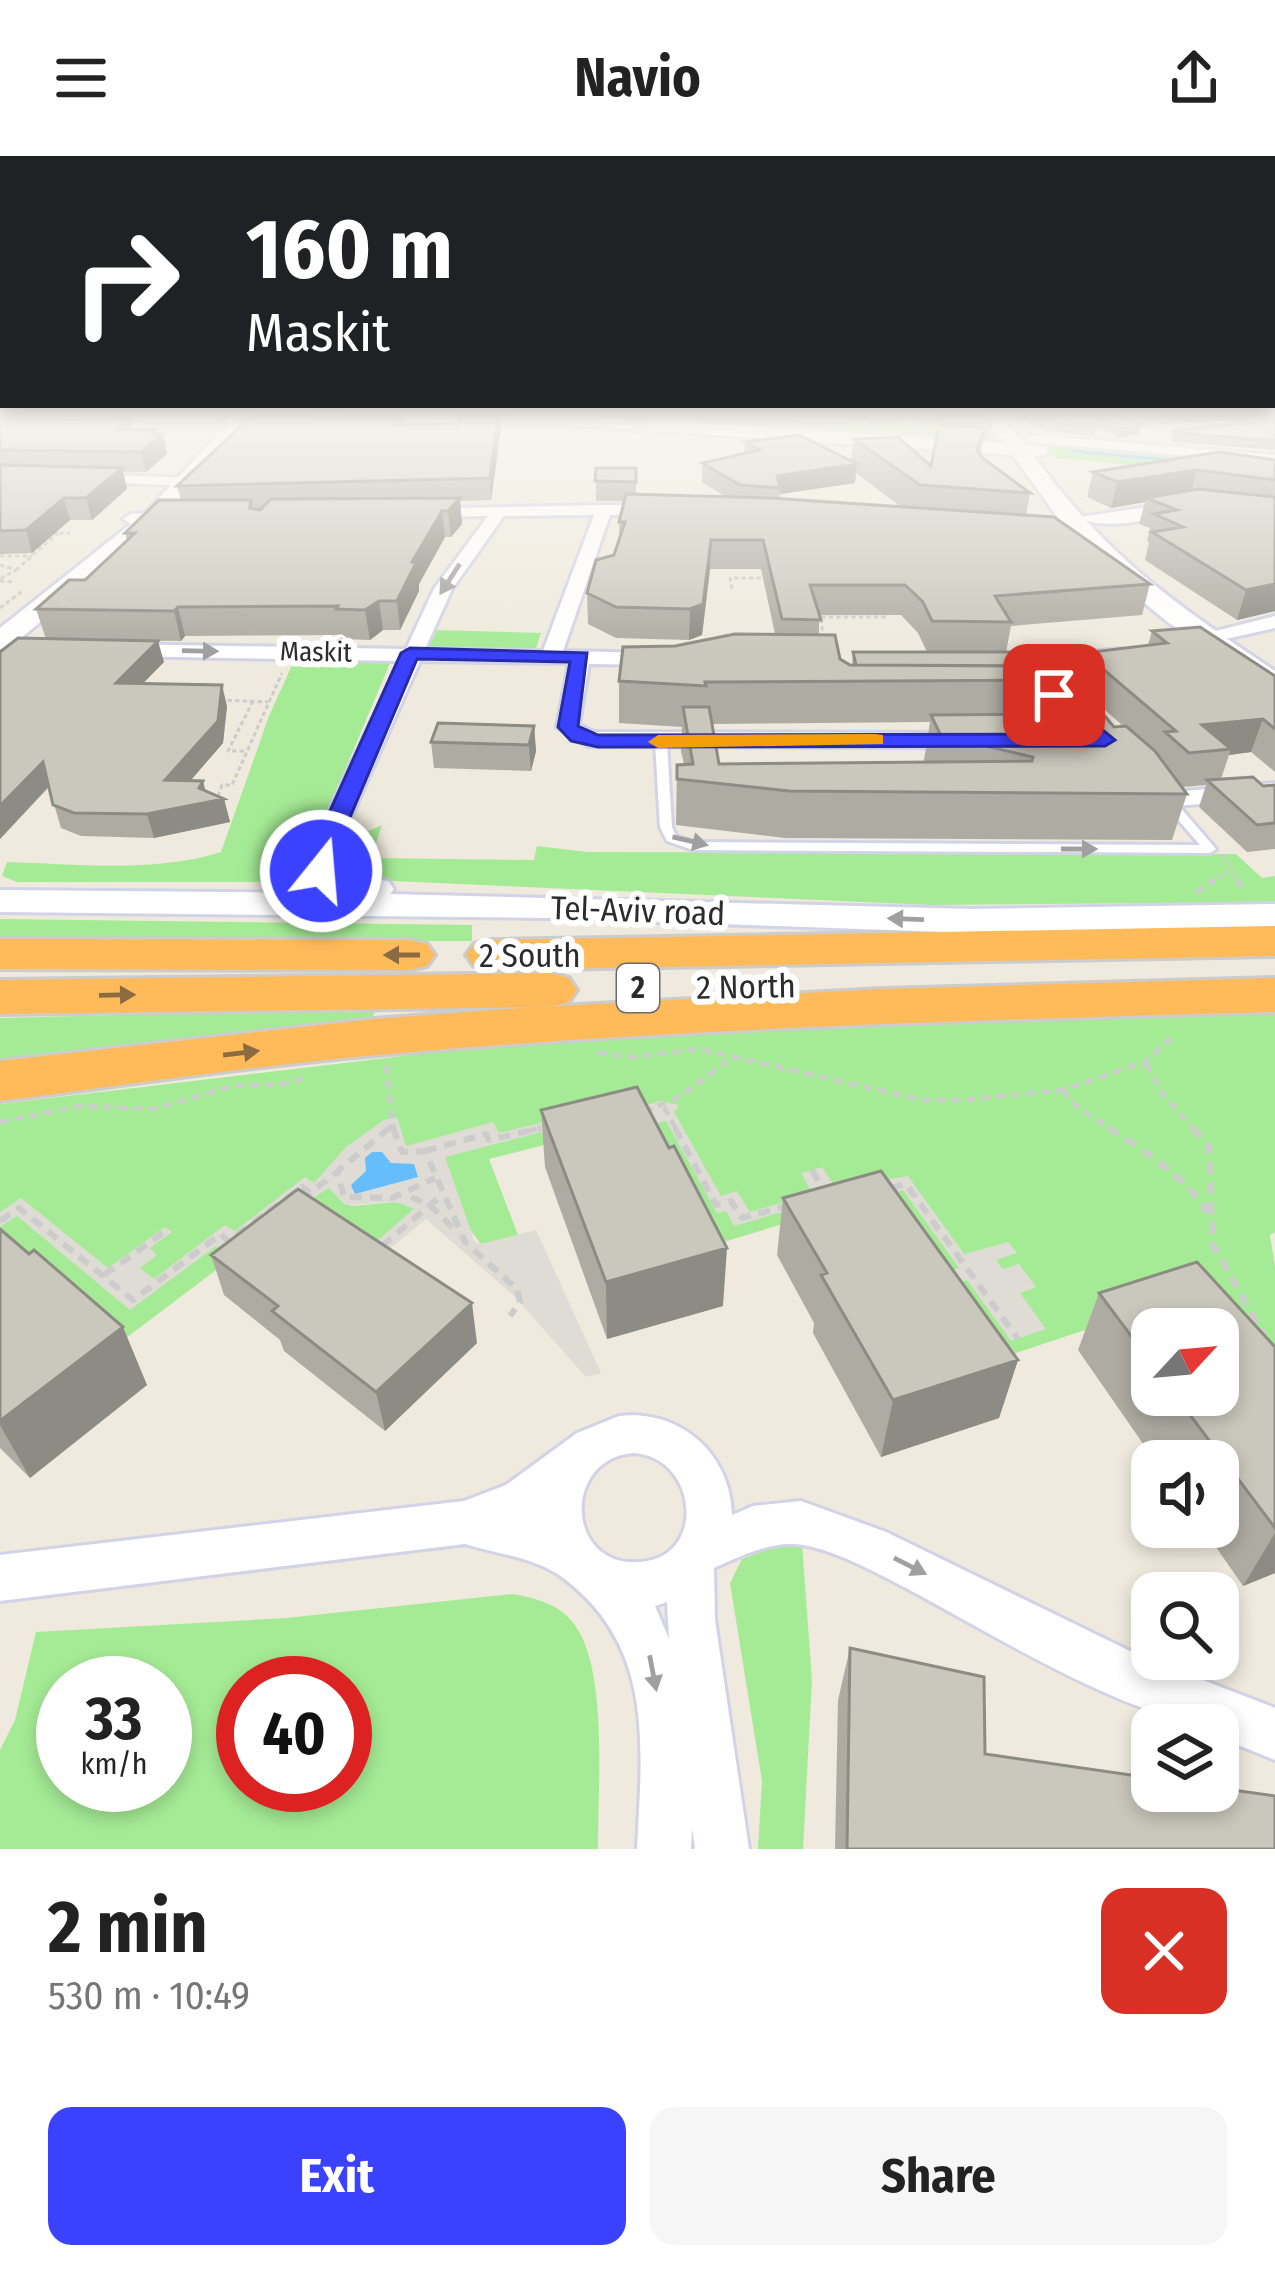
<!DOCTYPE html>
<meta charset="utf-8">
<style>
body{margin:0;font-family:"Fira Sans Condensed",sans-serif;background:#f6f6f6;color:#222;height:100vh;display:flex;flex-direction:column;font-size:45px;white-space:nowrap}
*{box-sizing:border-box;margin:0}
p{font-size:39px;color:#767676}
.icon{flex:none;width:66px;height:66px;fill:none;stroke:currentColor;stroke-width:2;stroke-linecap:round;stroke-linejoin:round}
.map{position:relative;height:1693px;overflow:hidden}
.drawer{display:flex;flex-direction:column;background:#fff;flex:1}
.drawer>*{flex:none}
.banner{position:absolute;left:0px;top:0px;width:1275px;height:252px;box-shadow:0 6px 18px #0003;background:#202124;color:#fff;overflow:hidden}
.needle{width:78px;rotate:64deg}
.controls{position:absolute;left:1131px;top:1152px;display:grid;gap:24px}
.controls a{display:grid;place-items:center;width:108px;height:108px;border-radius:24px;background:#fff;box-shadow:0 6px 18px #0003;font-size:60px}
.speed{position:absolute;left:36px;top:1500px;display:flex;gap:24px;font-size:60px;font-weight:700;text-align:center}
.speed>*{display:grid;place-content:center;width:156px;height:156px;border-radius:50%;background:#fff;box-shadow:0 6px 18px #0003;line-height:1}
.speed small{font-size:30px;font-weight:400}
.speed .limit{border:18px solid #d22;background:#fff;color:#111}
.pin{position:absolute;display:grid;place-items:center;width:102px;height:102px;color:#fff;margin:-51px;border-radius:24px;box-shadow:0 6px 18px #0006}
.me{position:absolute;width:132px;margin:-66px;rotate:17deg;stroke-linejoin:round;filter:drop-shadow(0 0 9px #0008)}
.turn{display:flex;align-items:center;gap:42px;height:252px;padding:0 48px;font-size:54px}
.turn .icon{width:156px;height:156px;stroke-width:2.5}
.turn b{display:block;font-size:84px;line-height:102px}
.round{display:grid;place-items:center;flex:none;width:126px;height:126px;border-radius:24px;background:#f6f6f6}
.headline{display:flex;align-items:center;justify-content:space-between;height:204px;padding:0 48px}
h1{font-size:72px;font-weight:700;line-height:90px}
.cta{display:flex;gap:24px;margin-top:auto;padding:24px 48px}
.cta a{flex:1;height:138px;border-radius:24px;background:#3b42ff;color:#fff;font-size:48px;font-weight:700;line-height:138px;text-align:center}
.cta a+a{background:#f6f6f6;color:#222}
header{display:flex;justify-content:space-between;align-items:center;height:156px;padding:0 48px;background:#fff;font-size:54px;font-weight:700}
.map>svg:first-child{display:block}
.green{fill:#a5eb95;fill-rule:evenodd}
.plaza{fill:#dfdcd5}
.water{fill:#66bdfb}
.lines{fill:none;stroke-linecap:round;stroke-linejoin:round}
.stream{stroke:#66bdfb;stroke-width:3}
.lane-casing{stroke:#d2d3e6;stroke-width:6}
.street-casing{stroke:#d2d3e6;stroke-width:6}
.secondary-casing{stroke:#d2d3e6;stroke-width:6}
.highway-casing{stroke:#ccc;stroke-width:6}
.path-far2{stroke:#ccc;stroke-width:3;stroke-dasharray:4.5 3;stroke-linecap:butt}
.path-far1{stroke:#ccc;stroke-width:4.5;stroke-dasharray:9 6;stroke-linecap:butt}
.path{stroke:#ccc;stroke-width:6;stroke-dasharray:12 8;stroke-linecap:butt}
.lane{fill:#fff;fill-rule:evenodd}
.street{fill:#fff;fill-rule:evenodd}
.secondary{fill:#fff;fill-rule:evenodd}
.highway{fill:#ffba59;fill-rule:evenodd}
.wall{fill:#aeaca2;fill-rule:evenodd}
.shaded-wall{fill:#8d8c84}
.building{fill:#cac8bc;stroke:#8d8c84;stroke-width:3}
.oneway{fill:#a0a0a0}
.oneway2{fill:#8b6c40}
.route{fill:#3b42ff;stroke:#262ba6;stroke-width:3}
.slow{fill:#f59e0b}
.labels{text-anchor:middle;stroke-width:12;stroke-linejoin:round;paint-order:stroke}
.far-street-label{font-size:27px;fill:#2c2c2c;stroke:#fff}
.shield{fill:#fff;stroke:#6b6b6b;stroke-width:3}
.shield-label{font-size:30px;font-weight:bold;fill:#2c2c2c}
.street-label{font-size:33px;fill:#2c2c2c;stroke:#fff}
</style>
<header><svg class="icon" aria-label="menu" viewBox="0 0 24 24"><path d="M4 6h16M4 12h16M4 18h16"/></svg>Navio<svg class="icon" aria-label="share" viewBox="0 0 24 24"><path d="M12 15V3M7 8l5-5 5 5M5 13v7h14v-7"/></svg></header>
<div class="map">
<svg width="1275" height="1693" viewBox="0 0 1275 1693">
<rect width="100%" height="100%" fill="#efeadd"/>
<path class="green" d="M453,259H730L861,269L990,268L1001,280L977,287Z
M1044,285L1275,306V323L1055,302Z
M437,474L541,477L535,495L428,492Z
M293,507H390L305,709L311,726H17L2,720L7,706C74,708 156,717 221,696L269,560Z
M382,669L371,702L534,704L537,690L587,696L1236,698L1262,722L1275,720V746L930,749L370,724C355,722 343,720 335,706L342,687Z
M0,763L472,769V785H0Z
M1275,852V1076L1270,1079L1275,1111V1250L1187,1140L995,1204L865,1043L707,1091L615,971L489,1003L518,1079L481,1088L406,990L383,968L346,991L327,1014L351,1050L397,1046L415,1052L363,1098L273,1071L122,1185L0,1091V948L563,881L1191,860Z
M376,853L368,871L0,910V862Z
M802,1388L812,1524L803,1693H758L762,1625L730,1427L742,1403L771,1392Z
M513,1438C534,1442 556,1447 571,1464C610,1508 597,1635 598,1693H0V1594L15,1564L36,1476L286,1462ZM63,1527H165V1629H63ZM243,1527H345V1629H243Z"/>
<path class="plaza" d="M638,944L641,951L661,945L679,949L674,956L721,1040L737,1035L750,1056L813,1038L801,1017L822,1011L836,1032L908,1020L964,1098L1008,1086L1017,1097L996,1104L1003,1113L1019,1108L1036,1131L1020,1137L1046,1173L1011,1185L967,1124L923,1138L915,1127L959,1112L903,1034L878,1041L870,1030L734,1070L726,1055L717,1057L666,965L648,970L611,958L445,1001L475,1086L482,1088L536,1074L601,1217L586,1221L513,1139L426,1063L375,1105L363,1098L414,1053L397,1046L345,1049L329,1032L225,1096L216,1090L130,1154L17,1060L0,1071V1056L21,1042L108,1112L165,1071L172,1076L150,1092L157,1099L140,1112L154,1123L225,1069L235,1075L305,1021L314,1027L346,991L384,964L397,961L406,990L493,966L499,977Z"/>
<path class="water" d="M372,996H382L391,1007L414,1008L418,1021L355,1038L351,1029L366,1015L365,1002Z"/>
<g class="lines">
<path class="stream" d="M1072,295L1178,305"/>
<g class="lane-casing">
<path id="lane" d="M661,583L667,586L672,671L676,680L694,686L1200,689L1161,644L1167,640L1171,641L1216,693L1210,697L693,694L667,685L660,671L655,586Z"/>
</g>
<g class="street-casing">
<path id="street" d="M899,259H911L915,265L904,268Z
M1197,259H1214L1270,285L1258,288Z
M1030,279L1275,299V307L1025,286Z
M87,318L189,322L196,326L189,330L82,325Z
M1182,346L1190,351L1187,354C1158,361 1106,377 1079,361Z
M604,349H660L668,354L660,359H610L563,495L659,497L669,503L659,509L589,508L579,568L593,576L966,577L977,584L966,591L588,590L557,571L569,507L420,505L336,695L323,703L310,695L400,505L119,500L109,494L119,488L406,493L434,433L488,360L420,361L412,356L414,353ZM594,359L543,495L425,493L452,433L504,360Z
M180,355L188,360L186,363L131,368L123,363L131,358Z
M1275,460V472L1179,493L1169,487Z
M1120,493L1127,495V503C1096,510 1003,526 979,509C988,502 1097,496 1120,493Z
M1150,620L1173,636L1275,627V641L1167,651L1158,649L1138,627Z
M619,1260C680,1253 731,1298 732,1359L753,1350L801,1345L886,1376L1136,1498L1275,1552V1604L1218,1581V1569C1138,1569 982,1472 906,1432C875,1416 837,1395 803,1389C772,1384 741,1400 714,1412L715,1464L749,1693H695L692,1672L691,1693H637C642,1589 655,1490 562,1421C534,1401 497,1398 465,1388L0,1445V1399L464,1345L506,1329L577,1277ZM634,1297C699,1302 707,1403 639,1406C565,1411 562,1302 634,1297ZM667,1446L669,1483L655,1450Z"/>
</g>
<g class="secondary-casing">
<path id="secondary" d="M0,259H72L63,264L0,266Z
M131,259H576L1004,287L981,259H1000L1025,288L1047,291V299L1034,300C1108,402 1172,446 1275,515V537L1169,467L1100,411L1067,375L1013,299L554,268L250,265L162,366L10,491L0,493V472L146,356L230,265L140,264Z
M323,684L336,687L341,695L340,713L354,720L388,725L394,733L390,738L972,753L1275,748V772L972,777L549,762L0,756V734L332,737L314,728L303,715L310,687Z"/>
</g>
<g class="highway-casing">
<path id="highway" d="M1275,770V800L492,814L474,810L466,799L474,788L492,784Z
M0,783L409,784L427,788L435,799L427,810L409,814L0,813Z
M550,817L569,822L577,834L569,846L550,851L0,858V824Z
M1275,822V856C976,864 676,872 378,899C252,910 126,929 0,945V905L374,863L520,852L883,833Z"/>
</g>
<path class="path-far2" d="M52,377H70
M0,400H32
M0,409L16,414L0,423
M16,414L58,377
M0,425L13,426
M732,433L730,422H767
M0,452L24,434
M824,482L820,461H886
M220,544L268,546
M244,595H228L253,545
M218,640L222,629H232L282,517
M1223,699L1238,727
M1211,727L1231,714"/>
<path class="path-far1" d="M1237,724L1243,735
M1196,736L1215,724
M598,897L632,901L699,893L922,944H963L1063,934L1145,906L1171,882
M1146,908L1162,937L1195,975
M386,909L394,975
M1063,934L1076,950L1113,975
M664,951L677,975
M644,956L681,940L735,899
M0,966L81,950L153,953L232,930L283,928L309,921
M385,975L392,969
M528,975L544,971"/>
<path class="path" d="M389,972L337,1016L344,1041L392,1042L435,1022
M393,972L402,996L425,995L465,1086L517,1133L520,1146L510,1160
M675,972L716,1049L731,1045L742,1062L786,1050
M1109,972C1147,997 1188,1022 1211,1062
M1193,972L1209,990L1213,1089L1264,1179
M425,995L486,978L489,984L541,972
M812,1014L824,1035
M891,1032L906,1028L1018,1183
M411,1041L430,1049L458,1077
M0,1065L19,1052L133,1144L221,1078L228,1085L302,1031L310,1037L337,1016
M382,1090L442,1039
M104,1119L163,1077"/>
<use href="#lane" class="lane"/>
<use href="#street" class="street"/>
<use href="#secondary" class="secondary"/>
<use href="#highway" class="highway"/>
</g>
<path class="wall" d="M0,259L5,264L130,263L133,273L156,274L157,278H163L167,298L146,316H123L127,333L92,364H70L32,397L0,398Z
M403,259L404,268H459L461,259H500L501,272L491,344L460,345L462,368L451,381H445L419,428V435L400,474H383L370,484L341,483L340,479L185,480L181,485L46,483L36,453L85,424L127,385L125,377L181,344L177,330L314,262Z
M818,259H899L898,267L870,268L867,264L818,262Z
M914,259H983L991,267L988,281H984L981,300L1030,337L1026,359L1054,361L1150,428L1142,459L1011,470L1006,496H1017L1030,510H1056L1072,530L1067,551L1086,552L1090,558H1103L1114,571L1123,570L1077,529L1084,497L1148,489L1152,475L1200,471L1275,520V616L1251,596L1229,599L1221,623L1253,621L1263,630L1275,629V693L1247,696L1199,651L1206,629L1182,631L1187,638L1172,684L785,682L676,669L677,609L684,608L681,595L682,571L619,567V525L623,491L675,490L735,478H775L761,413H710L702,479L689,484L616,482L588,468L587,437L596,404L614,399L619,383V366L624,345H596V312H636V338L726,341L702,326V307L744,298L745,286L799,279L851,305L854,283L898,281L931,310L941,267H919ZM856,317L901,351L779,343L780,338L855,327ZM819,459H901L918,477L927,496H853L852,509H850L840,503L835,479H819ZM930,566L924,604L925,606L719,608L712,568Z
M1011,259H1118L1142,269L1139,278L1117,282L1096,272L1094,280L1047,276Z
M1135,259H1275V294L1174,286L1170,284L1173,275L1239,268L1233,264L1161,268Z
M1275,304V455L1237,464L1145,404L1149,386L1147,385L1150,372L1139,368L1145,346L1111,352L1087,341L1093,316Z
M0,496L164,506L142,527L227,550L223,587L191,624L203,625L205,634L224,643L230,666L154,682L81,680L61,672L49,631L0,683Z
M534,570L536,595L531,615L434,612L431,586Z
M541,954L723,1150L607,1183L545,1011Z
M783,1042L1018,1204L999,1262L881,1301L813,1177L814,1167L777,1099Z
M0,1073L147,1229L30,1322L0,1292Z
M211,1099L477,1187L385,1275L284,1195L280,1184L224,1139Z
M1099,1137L1275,1191V1417L1243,1430L1202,1371H1218V1305H1155L1078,1194ZM1152,1173L1218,1239H1152Z
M850,1492L985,1598L1275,1693H835L838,1544Z"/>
<path class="shaded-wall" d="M398,259H403L404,271L393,269Z
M498,259L501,272L491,344L490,322Z
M1171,259H1234L1233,264L1161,268L1163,260Z
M130,263L135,282L117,273Z
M1142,269L1139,278L1117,282L1119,273Z
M156,274L158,282L163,278L167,298L146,316L141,296Z
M857,308L855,327L780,338L777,320Z
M122,312L127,333L92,364L86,342Z
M1197,314L1190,340L1146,342L1145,346L1111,352L1117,326Z
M64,342L70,364L32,397L26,374Z
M460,342L462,368L451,381L448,355Z
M442,355L445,381L419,428V435L400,474L397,445L412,406Z
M711,384L710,413L702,479L689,484L690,453Z
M1275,428V455L1237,464L1246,434Z
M379,445L383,474L370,484L365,454Z
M178,451L185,480L181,485L174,455Z
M158,485L164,506L122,549L116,527Z
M222,529L227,550L223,587L171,647L165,624Z
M1263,563L1251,596L1229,599L1231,593L1202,569Z
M534,570L536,595L531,615L529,589Z
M43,606L50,629L0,683V650Z
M203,625L208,646L224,643L230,666L154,682L147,658L199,632Z
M727,1092L723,1150L607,1183L606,1126Z
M472,1147L477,1187L385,1275L376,1236Z
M123,1171L147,1229L30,1322L0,1269V1265Z
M1018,1204L999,1262L881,1301L893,1244Z
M1275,1377V1417L1243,1430Z"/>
<path class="building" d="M253,259H313L314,262L398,259L393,269L459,268L461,259H498L490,322L177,330Z
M942,259H983L991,267L989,272L940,269Z
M1032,259H1118L1142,269L1119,273L1097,262L1096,271L1049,267Z
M1242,259H1275V285L1177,277L1173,275L1243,267L1247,262Z
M130,263L117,273L156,274L152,278H163L141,296L0,294V264Z
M939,269L985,272L977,294L981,301L1030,337L920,329L854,283L898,281L931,310Z
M799,279L857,308L777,320L780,332L740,329L702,307L760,294L745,286Z
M1219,296L1275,304V324L1197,314L1117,326L1093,316Z
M0,309L122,312L86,342H64L26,374L0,375Z
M596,312H636V326L595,325Z
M1198,333L1275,341V428L1246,434L1152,376L1183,371L1154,358L1177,354L1146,342Z
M626,338L771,342L1054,361L1150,428L995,440L1011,466L932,465L923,446L905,429H810L821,464L782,463L763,384H711L703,448L690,453L616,451L587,437L596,404L614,399L625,366H619Z
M460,342L448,355H442L412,406L416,407L397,445H379L365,454L336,453L338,450L178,451L174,455L36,453L69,424H85L135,377H125L159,344H251L250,352L260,354L271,343Z
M1200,471L1275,520V573L1263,563L1202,569L1231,593L1189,597L1165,576L1176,575L1084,497L1167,487L1152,475Z
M735,478L835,479L840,503L850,509L1056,510L1072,530H1061V524L705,526L706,530L619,525L623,491L675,490Z
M18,482L158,485L116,527L222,529L218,565L165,624L203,625L199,632L224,643L147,658L74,657L53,649L43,606L0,650V496Z
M853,496H1017L1030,510L856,509Z
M683,551H709L719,608L1032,605L1033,601L941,580L931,559L1062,558V551L1086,552L1090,558H1103L1114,571L1126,570L1155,595L1187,638L789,635L677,623V609L693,608Z
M438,567L534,570L529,589L431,586Z
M1253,621L1263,630L1275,629V667L1257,669L1207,624Z
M637,931L669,992L674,990L727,1092L606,1126L541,954Z
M881,1015L1018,1204L893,1244L821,1119L827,1117L783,1042Z
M298,1033L472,1147L376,1236L272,1155L278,1150L211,1099Z
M0,1073L29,1098L34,1094L123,1171L0,1265Z
M1197,1106L1275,1191V1372L1175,1239H1218V1173H1152V1208L1099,1137Z
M850,1492L984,1521L985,1598L1152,1622V1635H1218V1632L1275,1640V1693H847Z"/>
<defs><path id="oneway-solid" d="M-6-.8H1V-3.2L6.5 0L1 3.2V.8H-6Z" transform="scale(3)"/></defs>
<g class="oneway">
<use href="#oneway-solid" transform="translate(450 423) rotate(123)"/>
<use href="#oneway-solid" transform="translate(200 495) rotate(1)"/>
<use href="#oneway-solid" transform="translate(690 685) rotate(13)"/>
<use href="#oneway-solid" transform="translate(1079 693)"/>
<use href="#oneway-solid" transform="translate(906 763) rotate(-178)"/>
<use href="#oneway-solid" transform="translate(910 1410) rotate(27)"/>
<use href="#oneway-solid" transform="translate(653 1517) rotate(79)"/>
</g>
<g class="oneway2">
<use href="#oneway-solid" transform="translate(402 799) rotate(-180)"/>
<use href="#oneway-solid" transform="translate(117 839) rotate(-1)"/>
<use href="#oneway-solid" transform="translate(241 897) rotate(-7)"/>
</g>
<linearGradient id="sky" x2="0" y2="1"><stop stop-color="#74b8f0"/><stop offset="0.52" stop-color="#f8f6f0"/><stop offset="1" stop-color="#f8f6f0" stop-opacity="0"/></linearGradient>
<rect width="1275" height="496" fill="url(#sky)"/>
<path class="route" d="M410,492L587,497L578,570L598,579L1086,578L1047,543L1044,539L1054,534L1115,584L1105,590L598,591L571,585L558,571L570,506L417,503L331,706L333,715L329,720H313L307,706L401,497Z"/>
<path class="slow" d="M875,578L883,579V588L658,592L648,586L658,579Z"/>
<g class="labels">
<g class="far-street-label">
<text transform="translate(316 496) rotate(1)" y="9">Maskit</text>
</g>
<rect class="shield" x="617" y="808" width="42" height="48" rx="9"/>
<g class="shield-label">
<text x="638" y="842">2</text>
</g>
<g class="street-label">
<text transform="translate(638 754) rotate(2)" y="12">Tel-Aviv road</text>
<text x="530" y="811">2 South</text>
<text transform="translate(746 830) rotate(-1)" y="12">2 North</text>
</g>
</g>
</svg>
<div class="controls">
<a><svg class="needle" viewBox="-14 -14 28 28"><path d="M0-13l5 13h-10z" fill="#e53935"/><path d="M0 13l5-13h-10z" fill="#767676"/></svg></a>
<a><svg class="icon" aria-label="sound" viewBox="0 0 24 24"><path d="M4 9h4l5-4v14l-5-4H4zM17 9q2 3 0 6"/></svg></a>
<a><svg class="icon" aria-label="search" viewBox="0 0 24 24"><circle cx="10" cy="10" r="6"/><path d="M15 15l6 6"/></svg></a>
<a><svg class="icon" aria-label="layers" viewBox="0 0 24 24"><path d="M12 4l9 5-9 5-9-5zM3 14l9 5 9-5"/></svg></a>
</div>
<div class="speed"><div>33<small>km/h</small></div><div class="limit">40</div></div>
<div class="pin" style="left:1054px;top:539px;background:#d93025"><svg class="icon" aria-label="arrive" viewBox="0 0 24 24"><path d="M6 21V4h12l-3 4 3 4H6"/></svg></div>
<svg class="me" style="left:321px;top:715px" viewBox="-20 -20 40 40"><circle r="17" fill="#3b42ff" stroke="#fff" stroke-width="3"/><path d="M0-11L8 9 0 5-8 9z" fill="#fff"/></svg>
<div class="banner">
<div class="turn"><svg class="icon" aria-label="right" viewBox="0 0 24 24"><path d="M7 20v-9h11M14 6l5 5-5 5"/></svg><div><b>160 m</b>Maskit</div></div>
</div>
</div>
<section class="drawer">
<div class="headline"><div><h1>2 min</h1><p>530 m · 10:49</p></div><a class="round" style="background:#d93025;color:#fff"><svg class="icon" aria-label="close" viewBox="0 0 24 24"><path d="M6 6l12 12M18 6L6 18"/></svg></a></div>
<div class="cta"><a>Exit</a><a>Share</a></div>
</section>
